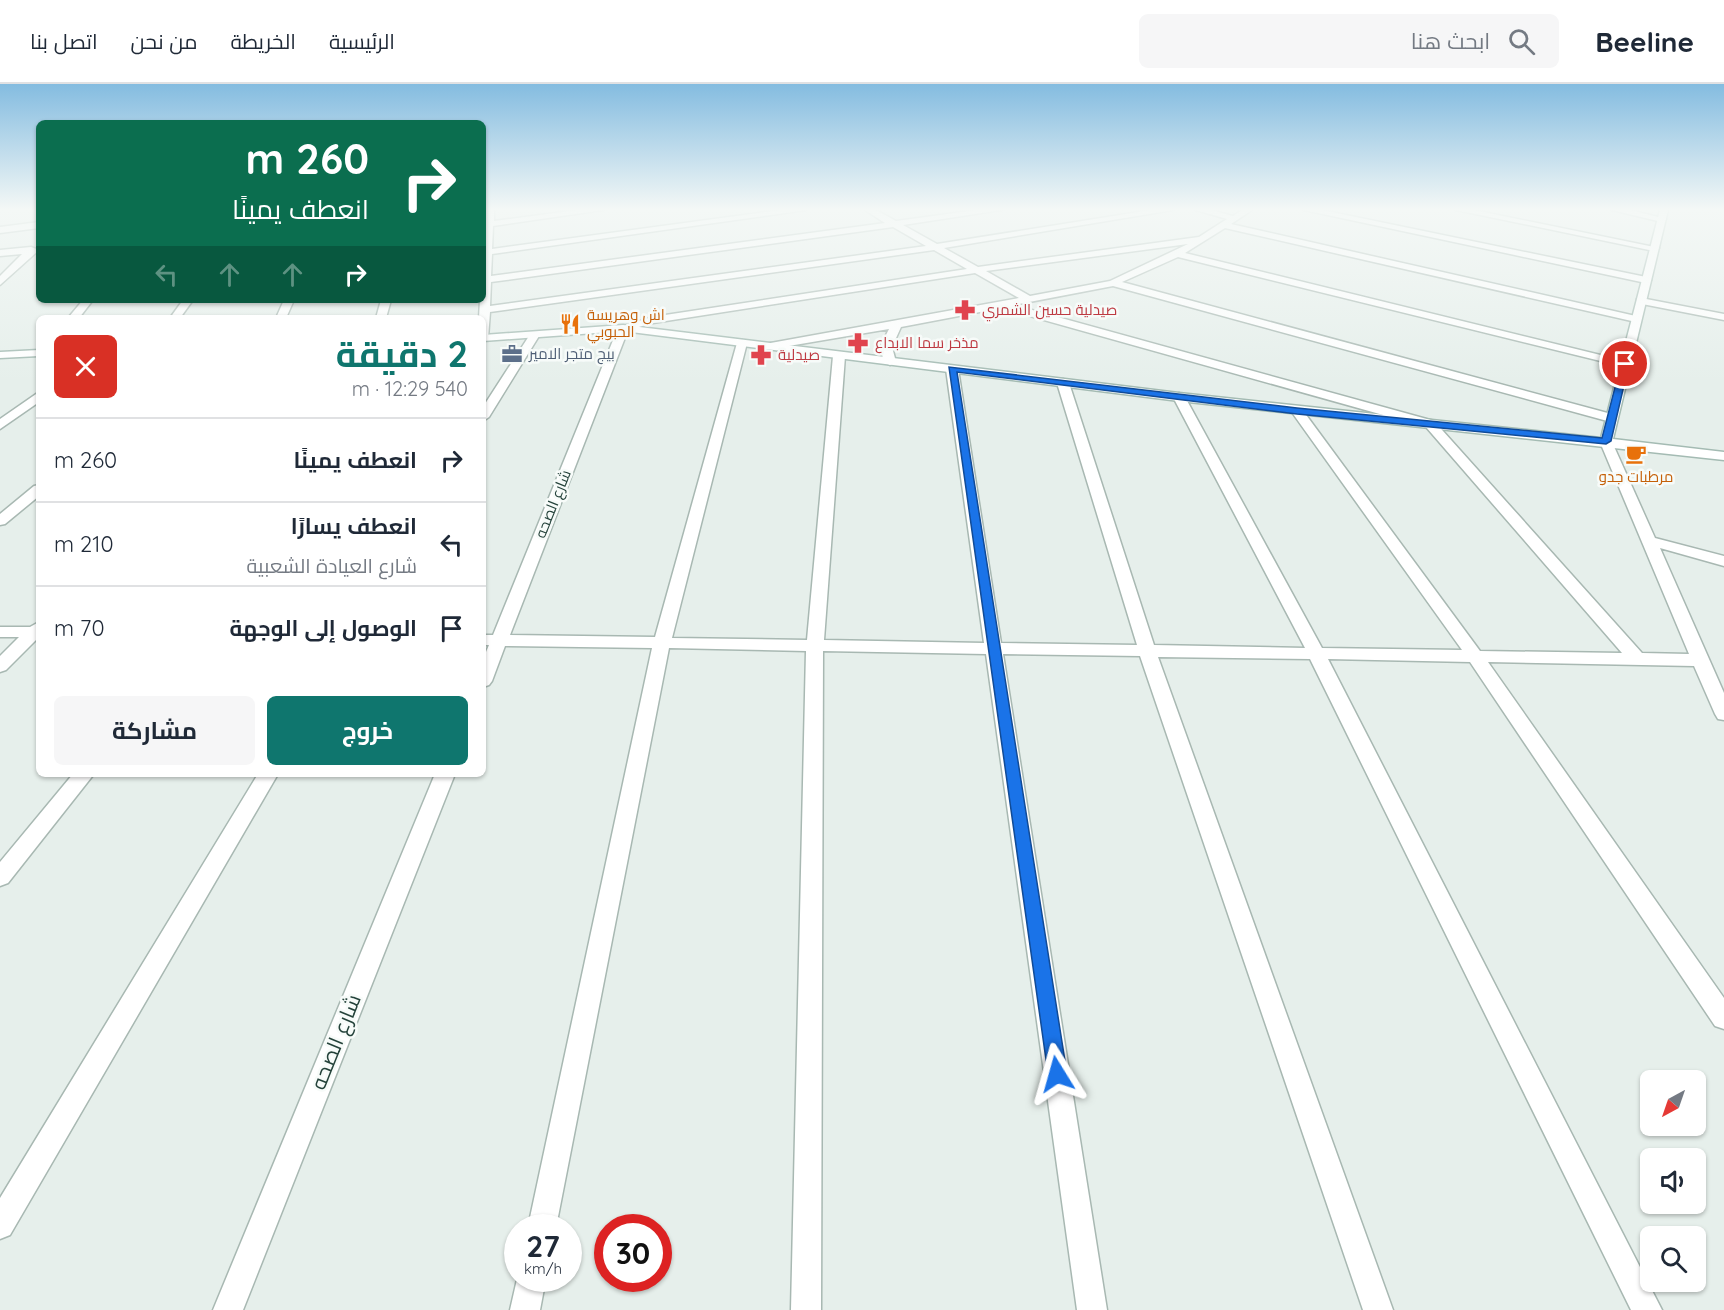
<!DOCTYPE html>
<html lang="ar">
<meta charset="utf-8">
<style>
body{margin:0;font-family:Quicksand,Cairo,sans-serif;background:#f6f6f7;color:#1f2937;direction:rtl;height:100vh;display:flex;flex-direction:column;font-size:22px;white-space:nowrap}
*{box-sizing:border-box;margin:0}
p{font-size:20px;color:#747a83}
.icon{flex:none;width:33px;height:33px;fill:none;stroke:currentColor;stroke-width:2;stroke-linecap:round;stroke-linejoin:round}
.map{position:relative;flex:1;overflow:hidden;direction:ltr}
.drawer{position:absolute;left:36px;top:231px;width:450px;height:462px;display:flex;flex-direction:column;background:#fff;border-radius:9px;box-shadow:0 2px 4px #0004;direction:rtl}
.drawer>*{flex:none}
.guide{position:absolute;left:36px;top:36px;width:450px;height:183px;border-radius:9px;box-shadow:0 2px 4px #0004;direction:rtl;background:#0b6e4f;color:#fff;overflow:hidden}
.needle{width:39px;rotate:220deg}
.tools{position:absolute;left:1640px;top:986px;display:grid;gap:12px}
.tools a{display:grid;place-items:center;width:66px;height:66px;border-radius:9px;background:#fff;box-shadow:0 2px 4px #0004;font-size:30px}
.speed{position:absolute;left:504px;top:1130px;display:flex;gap:12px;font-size:30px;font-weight:700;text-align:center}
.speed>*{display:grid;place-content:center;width:78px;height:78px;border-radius:50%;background:#fff;box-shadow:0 2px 4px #0004;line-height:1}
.speed small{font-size:15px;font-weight:400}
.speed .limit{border:9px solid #d22;background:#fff;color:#111}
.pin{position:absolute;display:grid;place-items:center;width:51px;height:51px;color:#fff;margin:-26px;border:3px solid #fff;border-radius:50%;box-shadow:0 2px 6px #0007}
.me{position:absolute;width:66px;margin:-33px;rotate:352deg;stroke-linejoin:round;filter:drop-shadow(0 0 4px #0008)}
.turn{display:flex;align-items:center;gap:21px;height:126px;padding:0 18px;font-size:27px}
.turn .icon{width:78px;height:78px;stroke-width:2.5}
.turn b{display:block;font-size:42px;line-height:51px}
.lanes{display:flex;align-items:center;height:57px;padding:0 18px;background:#0003;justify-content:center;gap:30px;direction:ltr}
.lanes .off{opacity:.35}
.round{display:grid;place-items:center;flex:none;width:63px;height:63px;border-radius:9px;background:#f6f6f7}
.head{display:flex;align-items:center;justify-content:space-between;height:102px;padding:0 18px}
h1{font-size:36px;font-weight:700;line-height:45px;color:#0f766e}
.button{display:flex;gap:12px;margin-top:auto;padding:12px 18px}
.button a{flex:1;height:69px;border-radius:9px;background:#0f766e;color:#fff;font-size:24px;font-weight:700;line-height:69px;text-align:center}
.button a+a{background:#f6f6f7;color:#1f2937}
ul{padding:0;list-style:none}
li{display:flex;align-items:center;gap:18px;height:84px;padding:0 18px;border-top:2px solid #e0e1e3}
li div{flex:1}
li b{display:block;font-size:22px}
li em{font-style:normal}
header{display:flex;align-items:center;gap:36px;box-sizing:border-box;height:84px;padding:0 30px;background:#fff;border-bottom:2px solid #e0e1e3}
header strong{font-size:28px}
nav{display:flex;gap:33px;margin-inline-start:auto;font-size:21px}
.search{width:420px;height:54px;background:#f6f6f7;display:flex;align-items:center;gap:15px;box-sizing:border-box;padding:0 21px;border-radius:9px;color:#747a83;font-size:22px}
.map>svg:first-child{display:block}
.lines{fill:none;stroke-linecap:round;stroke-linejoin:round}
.street-casing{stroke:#a8b8b2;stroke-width:3}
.secondary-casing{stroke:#a4bbb3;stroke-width:3}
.street{fill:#fff;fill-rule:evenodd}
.secondary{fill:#fff;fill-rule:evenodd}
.route{fill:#1a73e8;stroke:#114b97;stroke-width:1.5}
.labels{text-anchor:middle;stroke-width:5;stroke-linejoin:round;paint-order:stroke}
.far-health-label{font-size:15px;fill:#be3a42;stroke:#f7fbf9;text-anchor:start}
.far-food-label{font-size:15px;fill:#c56008;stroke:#f7fbf9;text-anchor:start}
.far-service-label{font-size:15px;fill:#4e5e75;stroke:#f7fbf9;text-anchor:start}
.far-street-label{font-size:15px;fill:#24423a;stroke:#f7fbf9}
.near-street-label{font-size:21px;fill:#24423a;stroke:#f7fbf9}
</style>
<header>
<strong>Beeline</strong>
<div class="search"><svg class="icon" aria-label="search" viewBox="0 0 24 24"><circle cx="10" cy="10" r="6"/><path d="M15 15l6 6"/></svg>ابحث هنا</div>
<nav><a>الرئيسية</a><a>الخريطة</a><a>من نحن</a><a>اتصل بنا</a></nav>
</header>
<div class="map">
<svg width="1724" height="1226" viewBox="0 0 1724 1226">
<rect width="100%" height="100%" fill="#e6efeb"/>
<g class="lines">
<g class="street-casing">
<path id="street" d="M486,126H494V137L577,126H603L493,142L492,165L781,126H806L492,170L491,192L885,139L865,126H876L896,137L977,126H1001L903,141L937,160L1151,126H1173L944,164L978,183L1199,153L1227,135L1196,126H1211L1233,132L1242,126H1252L1231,140L1640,233V237L1636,238L1225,144L1185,169L1629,278L1631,280L1625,283L1178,173L1122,198L1615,331L1617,334L1611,338L1113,202L1014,221L1434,337L1642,569L1689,570L1600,358L1601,355H1611L1612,358L1655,454L1724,472V482L1660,464L1724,609V636L1718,635L1715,630L1694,582L1488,578L1724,914V945L1715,942L1470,578L1328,575L1662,1226H1631L1310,575L1158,573L1393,1226H1363L1140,572L1003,570L1107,1226H1077L986,570L823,567L821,1226H791L806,567L669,564L556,1143H528L652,564L505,562L492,597L489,601L483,603V575L489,561H483V551H493L618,244L652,233L967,185L934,166L490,228L488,254L483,257V234H479L480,216H483ZM893,143L926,162L490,222L491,198ZM1188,160L1110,197L1030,212L986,187ZM975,189L1019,214L765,260L759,263L765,266L889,245L880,263L884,278L890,281L896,278L892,263L901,243L1001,224L1426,343L1622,569L1480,567L1301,324L1297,323L1291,327L1462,566L1322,564L1185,313L1179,309L1173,313L1305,564L1154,561L1069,299L1063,295L1057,299L1137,561L1001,559L958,285L952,282L946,285L984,559L824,556L845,272L839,269L833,272L807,556L672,554L747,259L742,256L737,259L655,553L510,551L628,246L653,239Z
M1304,126H1322L1646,193L1651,196L1646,199Z
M1456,126H1474L1659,164L1654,167Z
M1612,126H1630L1666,135L1662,138Z
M39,138V144L0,149V143Z
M31,163L39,166L0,201V192L22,170L0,172V166Z
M1641,214L1724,230V236L1637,219V215Z
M83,216H93L79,234H68Z
M183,216H193L180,234H170Z
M284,216H294L286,234H276Z
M381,216H391L386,234H376Z
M534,249L539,252L489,333L483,337V323L529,252Z
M39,308V318L0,345V335Z
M39,401V412L5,440L0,441V430L34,402Z
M39,538V553L6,586L0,588V572L19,553H0V543H30Z
M73,690H94L8,799L0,802V778Z
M258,690H278L10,1151L0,1155V1114Z
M435,690H455L243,1226H213Z
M518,1191V1194H546L540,1226H510Z"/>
</g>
<g class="secondary-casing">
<path id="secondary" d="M1660,126H1668L1613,355L1724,368V376L1179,317L623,247L483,257V251L623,241L1179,309L1601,354Z
M39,266V272L0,274V268Z"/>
</g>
<use href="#street" class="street"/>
<use href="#secondary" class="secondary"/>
</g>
<linearGradient id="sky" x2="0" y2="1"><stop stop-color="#84bce0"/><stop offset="0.42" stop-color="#f4f8f6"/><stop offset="1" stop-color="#f4f8f6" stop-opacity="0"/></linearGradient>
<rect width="1724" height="298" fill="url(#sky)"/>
<path class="route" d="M1625,277L1629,280L1611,357L1606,360L1297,330L957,288L1067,990L1064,996L1057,999L1051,996L1048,990L949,283L1297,324L1602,354L1621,280Z"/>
<defs>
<g id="pharmacy-bare" transform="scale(1.62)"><path d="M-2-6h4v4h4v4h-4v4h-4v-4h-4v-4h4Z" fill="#e0444e" stroke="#f7fbf9" stroke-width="2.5" paint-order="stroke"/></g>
<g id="restaurant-bare" transform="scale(1.62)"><path d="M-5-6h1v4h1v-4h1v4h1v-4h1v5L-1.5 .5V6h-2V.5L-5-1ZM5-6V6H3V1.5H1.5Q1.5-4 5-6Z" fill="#e8710a" stroke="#f7fbf9" stroke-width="2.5" paint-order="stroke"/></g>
<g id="office-bare" transform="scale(1.62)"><path d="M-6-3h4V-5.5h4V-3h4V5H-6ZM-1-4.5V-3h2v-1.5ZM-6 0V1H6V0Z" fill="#5c6f8a" stroke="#f7fbf9" stroke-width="2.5" paint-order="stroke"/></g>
<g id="cafe-bare" transform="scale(1.62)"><path d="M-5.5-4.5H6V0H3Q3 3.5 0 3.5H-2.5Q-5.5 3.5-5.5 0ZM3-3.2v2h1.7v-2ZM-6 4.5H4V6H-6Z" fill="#e8710a" stroke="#f7fbf9" stroke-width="2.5" paint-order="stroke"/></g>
</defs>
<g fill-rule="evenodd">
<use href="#pharmacy-bare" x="965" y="226"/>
<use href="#restaurant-bare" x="570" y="240"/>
<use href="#pharmacy-bare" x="858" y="259"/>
<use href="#office-bare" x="512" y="270"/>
<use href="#pharmacy-bare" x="761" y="271"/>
<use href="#cafe-bare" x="1636" y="370"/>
</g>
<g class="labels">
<g class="far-health-label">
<text x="982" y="231">صيدلية حسين الشمري</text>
<text x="875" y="264">مذخر سما الابداع</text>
<text x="778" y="276">صيدلية</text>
</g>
<g class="far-food-label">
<text x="587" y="236">اش وهريسة<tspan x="587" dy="17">الحبوبي</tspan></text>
<text x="1636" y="398" text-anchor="middle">مرطبات جدو</text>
</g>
<g class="far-service-label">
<text x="529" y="275">بيج متجر الامير</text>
</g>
<g class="far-street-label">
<text transform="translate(553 420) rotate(-68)" y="5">شارع الصحه</text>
</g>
<g class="near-street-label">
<text transform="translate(336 958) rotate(-68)" y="7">شارع الصحه</text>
</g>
</g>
</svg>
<div class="tools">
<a><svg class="needle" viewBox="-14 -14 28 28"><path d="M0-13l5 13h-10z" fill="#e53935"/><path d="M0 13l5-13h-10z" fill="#747a83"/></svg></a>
<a><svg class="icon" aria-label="sound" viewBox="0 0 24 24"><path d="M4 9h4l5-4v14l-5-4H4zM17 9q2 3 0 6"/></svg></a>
<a><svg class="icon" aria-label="search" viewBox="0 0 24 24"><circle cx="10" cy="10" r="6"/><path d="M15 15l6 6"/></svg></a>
</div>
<div class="speed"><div>27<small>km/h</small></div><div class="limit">30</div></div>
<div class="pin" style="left:1625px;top:280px;background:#d93025"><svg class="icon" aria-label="arrive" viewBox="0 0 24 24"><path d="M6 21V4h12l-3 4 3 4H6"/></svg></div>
<svg class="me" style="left:1057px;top:990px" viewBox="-20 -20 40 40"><path d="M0-17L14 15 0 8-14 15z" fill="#1a73e8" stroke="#fff" stroke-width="4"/></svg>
<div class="guide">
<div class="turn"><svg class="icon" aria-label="right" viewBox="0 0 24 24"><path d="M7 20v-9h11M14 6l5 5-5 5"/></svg><div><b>260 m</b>انعطف يمينًا</div></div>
<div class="lanes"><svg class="icon off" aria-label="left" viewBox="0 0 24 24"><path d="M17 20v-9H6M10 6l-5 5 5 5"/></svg><svg class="icon off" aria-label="ahead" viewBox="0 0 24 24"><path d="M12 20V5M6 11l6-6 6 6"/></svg><svg class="icon off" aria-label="ahead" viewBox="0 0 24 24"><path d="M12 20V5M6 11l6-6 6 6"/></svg><svg class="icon" aria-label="right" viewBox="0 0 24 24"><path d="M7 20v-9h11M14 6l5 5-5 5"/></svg></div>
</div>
<section class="drawer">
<div class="head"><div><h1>2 دقيقة</h1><p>540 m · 12:29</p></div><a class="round" style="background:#d93025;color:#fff"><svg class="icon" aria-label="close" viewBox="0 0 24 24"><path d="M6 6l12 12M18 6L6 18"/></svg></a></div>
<ul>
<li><svg class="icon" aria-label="right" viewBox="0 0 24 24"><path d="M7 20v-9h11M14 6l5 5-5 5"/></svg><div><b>انعطف يمينًا</b></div><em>260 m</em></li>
<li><svg class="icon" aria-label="left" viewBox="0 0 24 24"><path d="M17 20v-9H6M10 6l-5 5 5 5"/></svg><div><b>انعطف يسارًا</b><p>شارع العيادة الشعبية</p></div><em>210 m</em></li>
<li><svg class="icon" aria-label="arrive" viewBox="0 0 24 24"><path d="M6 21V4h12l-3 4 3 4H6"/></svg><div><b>الوصول إلى الوجهة</b></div><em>70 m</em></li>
</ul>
<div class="button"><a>خروج</a><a>مشاركة</a></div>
</section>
</div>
